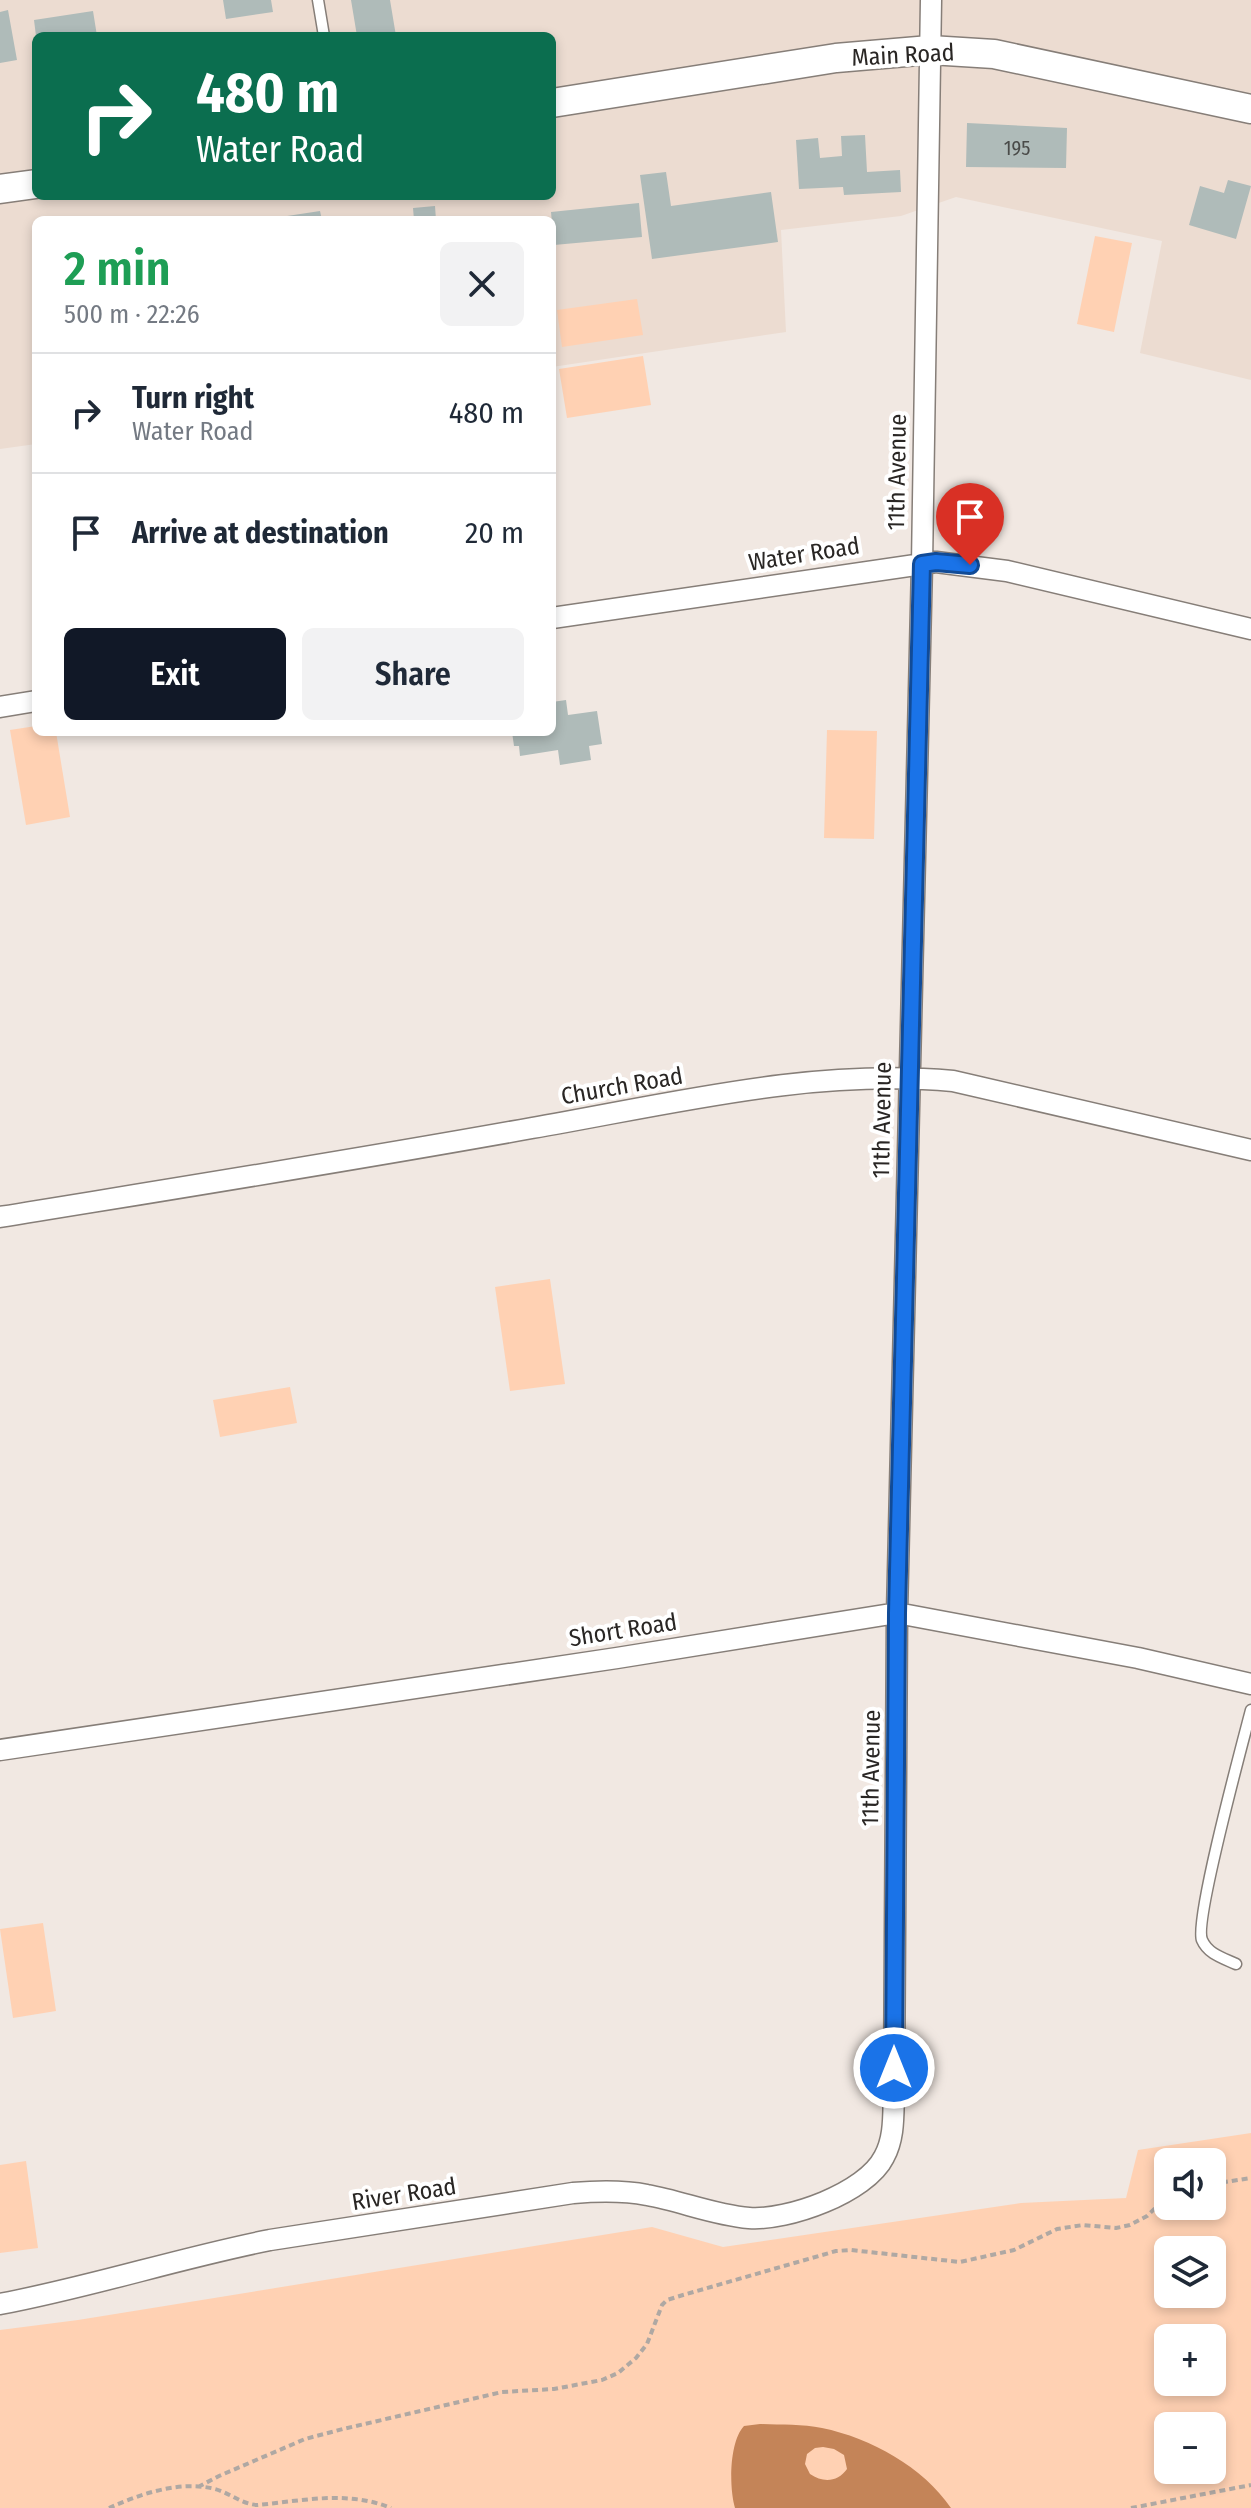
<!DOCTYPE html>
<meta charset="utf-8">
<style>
body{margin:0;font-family:"Fira Sans Condensed",sans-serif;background:#f2f2f3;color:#1f2937;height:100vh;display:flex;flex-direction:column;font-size:30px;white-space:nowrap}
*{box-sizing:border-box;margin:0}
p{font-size:26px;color:#747a83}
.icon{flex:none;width:44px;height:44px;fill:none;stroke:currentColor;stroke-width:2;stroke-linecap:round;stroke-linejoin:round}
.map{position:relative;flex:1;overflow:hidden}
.details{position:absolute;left:32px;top:216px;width:524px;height:520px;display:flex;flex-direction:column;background:#fff;border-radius:12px;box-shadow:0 4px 12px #0003}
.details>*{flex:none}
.guide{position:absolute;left:32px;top:32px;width:524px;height:168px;border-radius:12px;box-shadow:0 4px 12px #0003;background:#0b6e4f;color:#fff;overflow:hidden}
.controls{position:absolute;left:1154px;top:2148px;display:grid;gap:16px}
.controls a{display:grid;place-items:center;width:72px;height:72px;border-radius:12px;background:#fff;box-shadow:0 4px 12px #0003;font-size:40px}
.pin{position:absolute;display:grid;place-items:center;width:68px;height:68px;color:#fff;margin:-82px -34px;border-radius:50% 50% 50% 0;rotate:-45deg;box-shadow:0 0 8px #0007}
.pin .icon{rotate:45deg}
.me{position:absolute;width:88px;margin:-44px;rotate:0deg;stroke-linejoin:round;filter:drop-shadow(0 0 6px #0008)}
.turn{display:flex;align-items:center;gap:28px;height:168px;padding:0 32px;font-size:36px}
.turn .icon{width:104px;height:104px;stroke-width:2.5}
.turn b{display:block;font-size:56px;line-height:68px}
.round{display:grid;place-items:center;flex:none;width:84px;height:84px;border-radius:12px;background:#f2f2f3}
.head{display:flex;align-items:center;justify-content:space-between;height:136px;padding:0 32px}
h1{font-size:48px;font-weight:600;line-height:60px;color:#1e9e55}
.cta{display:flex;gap:16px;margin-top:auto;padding:16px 32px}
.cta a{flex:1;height:92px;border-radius:12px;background:#111827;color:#fff;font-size:32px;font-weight:600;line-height:92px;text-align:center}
.cta a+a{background:#f2f2f3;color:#1f2937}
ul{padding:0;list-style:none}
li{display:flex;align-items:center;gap:24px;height:120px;padding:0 32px;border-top:2px solid #e0e1e3}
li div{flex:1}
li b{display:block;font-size:30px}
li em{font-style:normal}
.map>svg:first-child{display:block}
.built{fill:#ecdcd1;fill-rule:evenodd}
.green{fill:#ffd1b3;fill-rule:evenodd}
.water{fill:#c48458;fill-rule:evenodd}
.building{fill:#afbbb9}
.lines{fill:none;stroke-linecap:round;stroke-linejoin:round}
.lane-casing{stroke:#867e78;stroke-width:13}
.street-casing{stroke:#867e78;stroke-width:23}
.secondary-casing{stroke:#867e78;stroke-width:31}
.path{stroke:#afa8a3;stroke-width:4;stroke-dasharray:6 4;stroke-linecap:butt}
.lane{stroke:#fff;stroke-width:10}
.street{stroke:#fff;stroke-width:20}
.secondary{stroke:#fff;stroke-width:28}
.route-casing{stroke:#114b97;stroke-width:20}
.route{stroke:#1a73e8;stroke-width:14}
.labels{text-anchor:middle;stroke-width:8;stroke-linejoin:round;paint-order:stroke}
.number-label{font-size:20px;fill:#4a4b49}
.street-label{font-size:24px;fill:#292624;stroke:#fff}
</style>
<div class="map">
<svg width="1251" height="2508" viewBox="0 0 1251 2508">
<rect width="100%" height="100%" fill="#f1e8e2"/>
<path class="built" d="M0,0H1251V380L1140,353L1162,241L956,197L901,216L781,230L786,332L552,367V220H36V444L0,449ZM36,36H552V196H36Z"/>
<path class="green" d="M1095,236L1132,243L1114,332L1077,324Z
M637,299L643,335L562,347L557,310Z
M643,356L651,405L567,418L559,369Z
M36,726V732H56L70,817L26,825L10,730Z
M827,730L877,731L874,839L824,838Z
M550,1279L565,1384L510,1391L495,1287Z
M290,1387L297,1423L220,1437L213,1400Z
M43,1923L56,2011L13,2018L0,1929Z
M1251,2133V2508H0V2330L78,2320L652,2227L723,2247L1021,2203L1126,2198L1138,2150ZM1168,2162H1212V2206H1168ZM1168,2250H1212V2294H1168ZM1168,2338H1212V2382H1168ZM1168,2426H1212V2470H1168Z
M26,2161L38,2248L0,2253V2165Z"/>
<path class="water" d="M760,2424C780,2425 802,2424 822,2428C871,2438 923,2467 951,2508H735C729,2488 729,2442 744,2426ZM823,2447L834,2449L844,2455L847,2469C838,2482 823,2483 810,2474L805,2464L807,2454L815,2448Z"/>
<path class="building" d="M223,0H271L273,12L226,19Z
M351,0H390L396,36H357Z
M8,10L17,60L0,63V12Z
M93,11L97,36H36L34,20Z
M967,123L1067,128L1066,168L966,167Z
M865,135L867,172L900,170L901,192L844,195L843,187L799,189L796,140L818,138L820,158L842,156L841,136Z
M666,172L671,206L771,192L778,242L652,259L640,175Z
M1228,180L1251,186L1236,239L1189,225L1200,186L1224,193Z
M639,203L642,237L554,245L551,212Z
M435,206L436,220H414L413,208Z
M320,211L322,220H274V218Z
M566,700L568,715L597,711L602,744L589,746L591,760L560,765L558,750L520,756L519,746H514L512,732H552V702Z"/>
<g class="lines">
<g class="lane-casing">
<path id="lane" d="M318,0L324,36
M1236,1964C1223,1958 1208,1954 1202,1940C1194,1922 1243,1741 1251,1710"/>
</g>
<g class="street-casing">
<path id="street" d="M552,618L936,562L1007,571L1251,629
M0,707L36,701
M0,1217C178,1188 355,1160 532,1128C671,1104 812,1068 953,1081L1251,1150
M0,1750L617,1658L897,1613L1138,1658L1251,1684
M0,2304C91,2287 179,2258 270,2240L573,2193C597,2191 622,2190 647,2195C681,2201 714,2215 749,2218C787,2221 866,2193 884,2157C895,2137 893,2114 894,2091L897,1613L922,564L931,0"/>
</g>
<g class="secondary-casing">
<path id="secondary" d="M552,103L836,58L930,50L994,54L1251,109
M0,189L36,184"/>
</g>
<path class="path" d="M1212,2184L1251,2178
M198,2487L219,2476L305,2439L343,2429L502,2392L554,2389L602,2380L618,2373L636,2358L647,2344L662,2305L667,2300L683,2295L836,2251L851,2250L960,2262L1014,2250L1057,2229L1083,2225L1116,2228L1130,2225L1147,2216L1168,2196
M109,2508C140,2494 180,2480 215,2489C230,2493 241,2504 257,2505C302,2501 347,2490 391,2508
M1131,2508L1251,2485"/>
<use href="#lane" class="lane"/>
<use href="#street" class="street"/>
<use href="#secondary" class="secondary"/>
</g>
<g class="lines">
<g class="route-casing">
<path id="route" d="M894,2068L897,1613L922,564L936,562L970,565"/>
</g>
<use href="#route" class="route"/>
</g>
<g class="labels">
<g class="number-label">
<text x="1017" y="155">195</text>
</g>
<g class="street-label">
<text transform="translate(903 55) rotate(-3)" y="8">Main Road</text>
<text transform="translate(897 472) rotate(-89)" y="8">11th Avenue</text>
<text transform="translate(804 554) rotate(-9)" y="8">Water Road</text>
<text transform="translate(622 1086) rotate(-10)" y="8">Church Road</text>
<text transform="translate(882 1120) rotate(-89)" y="8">11th Avenue</text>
<text transform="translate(623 1630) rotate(-9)" y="8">Short Road</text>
<text transform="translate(871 1768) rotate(-89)" y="8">11th Avenue</text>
<text transform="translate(404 2194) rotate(-9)" y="8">River Road</text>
</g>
</g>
</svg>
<div class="controls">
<a><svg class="icon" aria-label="sound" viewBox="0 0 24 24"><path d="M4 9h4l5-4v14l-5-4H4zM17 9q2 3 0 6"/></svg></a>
<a><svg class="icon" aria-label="layers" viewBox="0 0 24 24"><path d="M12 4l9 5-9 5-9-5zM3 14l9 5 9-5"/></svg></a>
<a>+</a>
<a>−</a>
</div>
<div class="pin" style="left:970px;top:565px;background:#d93025"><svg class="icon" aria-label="arrive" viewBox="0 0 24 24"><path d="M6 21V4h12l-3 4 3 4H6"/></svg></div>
<svg class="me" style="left:894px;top:2068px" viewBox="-20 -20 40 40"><circle r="17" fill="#1a73e8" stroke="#fff" stroke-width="3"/><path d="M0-11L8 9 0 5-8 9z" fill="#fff"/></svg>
<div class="guide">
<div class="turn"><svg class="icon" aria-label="right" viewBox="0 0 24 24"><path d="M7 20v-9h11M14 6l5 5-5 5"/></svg><div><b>480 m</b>Water Road</div></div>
</div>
<section class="details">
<div class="head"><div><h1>2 min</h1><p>500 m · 22:26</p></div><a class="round"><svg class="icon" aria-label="close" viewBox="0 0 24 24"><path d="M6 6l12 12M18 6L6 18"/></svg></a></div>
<ul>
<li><svg class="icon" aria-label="right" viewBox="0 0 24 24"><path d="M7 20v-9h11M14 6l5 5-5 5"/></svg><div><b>Turn right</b><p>Water Road</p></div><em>480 m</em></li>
<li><svg class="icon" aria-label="arrive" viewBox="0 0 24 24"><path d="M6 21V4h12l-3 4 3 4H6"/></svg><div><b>Arrive at destination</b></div><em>20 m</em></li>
</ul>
<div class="cta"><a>Exit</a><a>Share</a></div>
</section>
</div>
